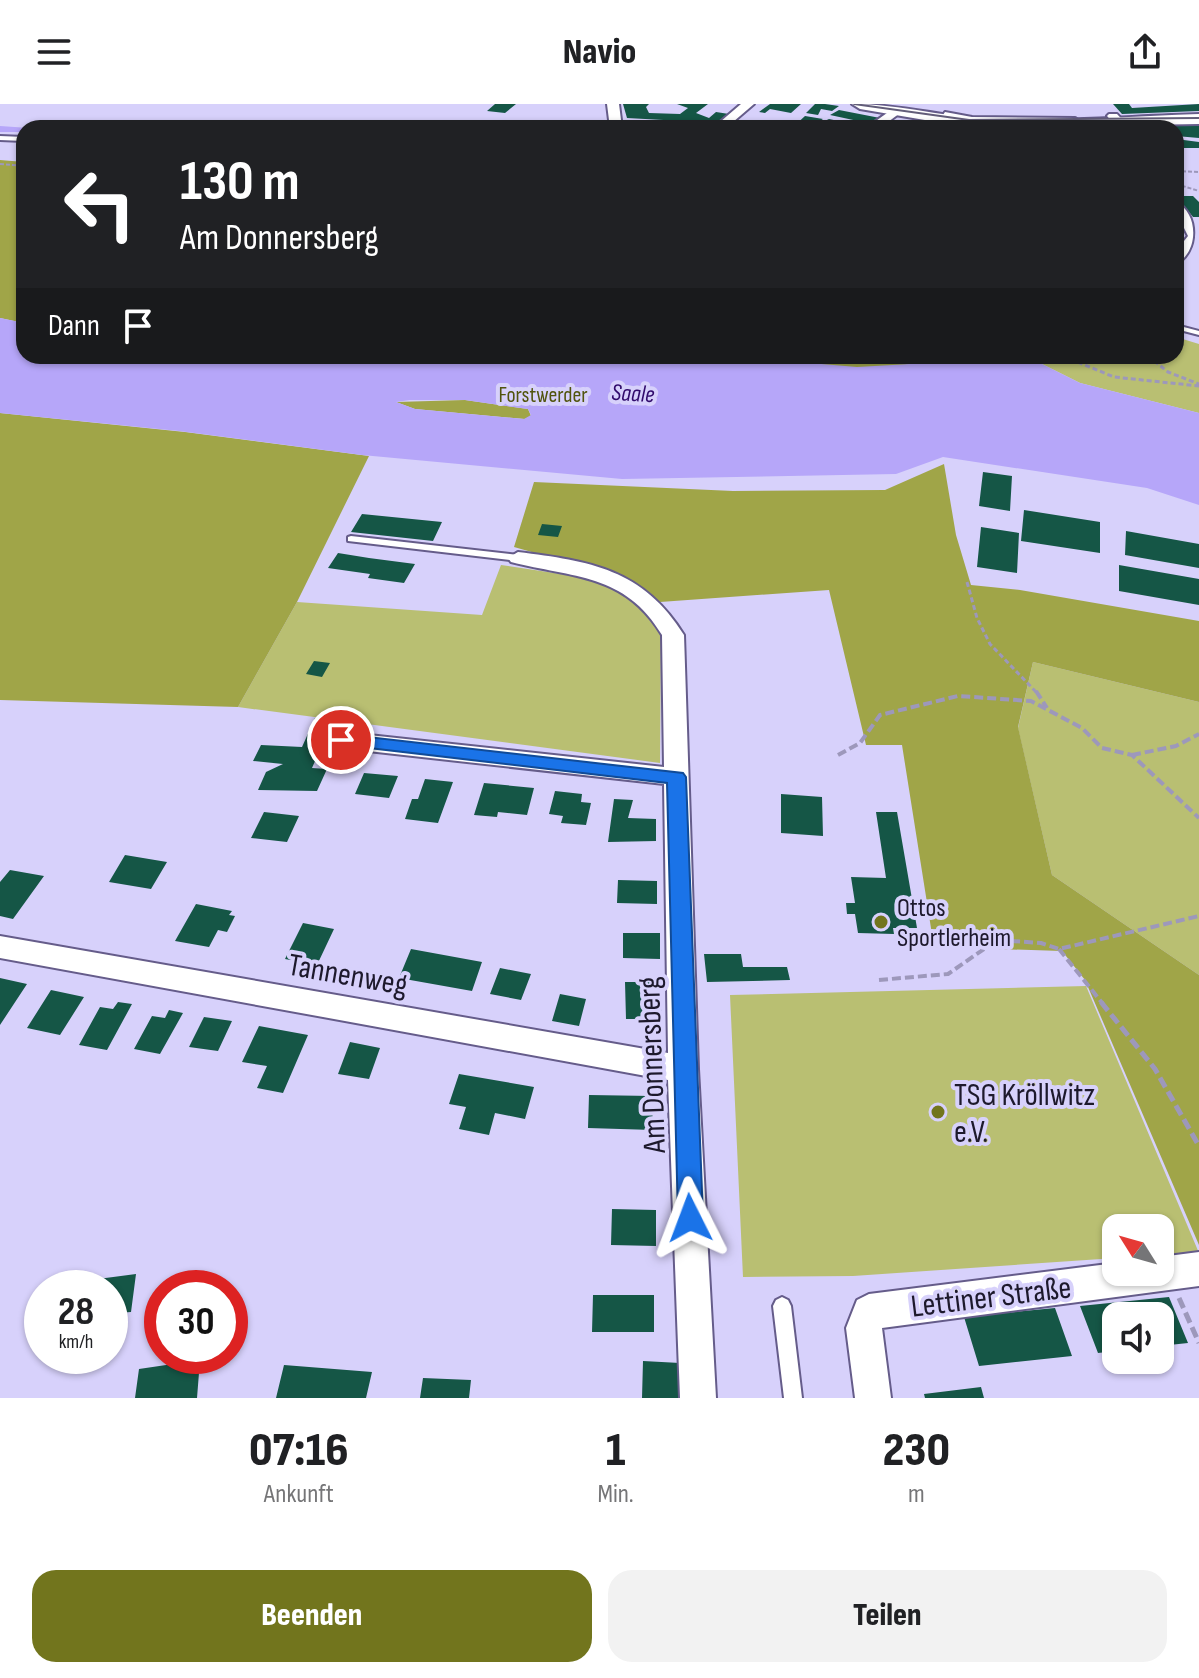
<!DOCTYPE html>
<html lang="de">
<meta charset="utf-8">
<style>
body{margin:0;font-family:"Sofia Sans Condensed",sans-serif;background:#f2f2f2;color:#202124;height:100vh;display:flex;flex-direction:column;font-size:30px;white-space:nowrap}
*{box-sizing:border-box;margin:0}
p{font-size:26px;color:#757577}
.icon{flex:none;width:44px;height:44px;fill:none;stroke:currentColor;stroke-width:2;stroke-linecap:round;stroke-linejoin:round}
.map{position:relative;height:1294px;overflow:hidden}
.drawer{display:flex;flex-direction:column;background:#fff;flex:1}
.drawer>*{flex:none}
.top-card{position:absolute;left:16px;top:16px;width:1168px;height:244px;border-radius:24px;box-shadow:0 2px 6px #0004;background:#202124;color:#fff;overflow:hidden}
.needle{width:52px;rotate:307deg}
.tools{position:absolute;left:1102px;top:1110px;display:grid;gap:16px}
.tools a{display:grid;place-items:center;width:72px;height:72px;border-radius:16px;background:#fff;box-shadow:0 2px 6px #0004;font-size:40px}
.speed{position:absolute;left:24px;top:1166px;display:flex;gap:16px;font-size:40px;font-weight:700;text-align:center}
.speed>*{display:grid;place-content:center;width:104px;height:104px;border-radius:50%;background:#fff;box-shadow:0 2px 6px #0004;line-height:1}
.speed small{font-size:20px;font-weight:400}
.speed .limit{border:12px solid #d22;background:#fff;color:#111}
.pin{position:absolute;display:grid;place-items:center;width:68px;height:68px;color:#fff;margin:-34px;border:4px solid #fff;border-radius:50%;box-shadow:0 2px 8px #0007}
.me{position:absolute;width:88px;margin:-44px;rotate:357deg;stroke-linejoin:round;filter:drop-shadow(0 0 6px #0008)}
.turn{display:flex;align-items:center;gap:28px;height:168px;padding:0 32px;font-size:36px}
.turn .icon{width:104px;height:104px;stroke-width:2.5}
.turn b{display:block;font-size:56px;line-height:68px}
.then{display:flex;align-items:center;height:76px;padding:0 32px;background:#0003;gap:16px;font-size:30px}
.eta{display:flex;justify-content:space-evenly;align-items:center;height:136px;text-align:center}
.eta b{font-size:48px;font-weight:800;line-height:56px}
.cta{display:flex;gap:16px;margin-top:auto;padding:16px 32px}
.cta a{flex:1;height:92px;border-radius:24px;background:#72751d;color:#fff;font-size:32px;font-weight:800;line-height:92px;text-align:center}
.cta a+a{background:#f2f2f2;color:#202124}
header{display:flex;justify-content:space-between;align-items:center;height:104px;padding:0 32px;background:#fff;font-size:36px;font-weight:800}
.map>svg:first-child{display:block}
.green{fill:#b9bf72}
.forest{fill:#a0a548}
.water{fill:#b6a6f9;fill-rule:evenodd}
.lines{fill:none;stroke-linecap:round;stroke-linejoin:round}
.canal{fill:#b6a6f9;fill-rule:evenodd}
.building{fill:#155646}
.service-casing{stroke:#655c8a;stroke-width:4}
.minor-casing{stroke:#655c8a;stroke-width:4}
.secondary-casing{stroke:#655c8a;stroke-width:4}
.path-far3{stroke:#9d98bb;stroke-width:2;stroke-dasharray:4 2;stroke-linecap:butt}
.path-far2{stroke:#9d98bb;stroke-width:3;stroke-dasharray:5 3;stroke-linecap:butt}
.path-far1{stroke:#9d98bb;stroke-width:4;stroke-dasharray:9 4;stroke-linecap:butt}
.path{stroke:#9d98bb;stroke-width:5;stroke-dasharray:11 5;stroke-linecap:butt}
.service{fill:#fff;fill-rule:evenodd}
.minor{fill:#fff;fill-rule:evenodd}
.secondary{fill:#fff;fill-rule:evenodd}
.tram{stroke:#625d79;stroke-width:2}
.route{fill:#1a73e8;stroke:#114b97;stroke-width:2}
.poi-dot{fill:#72751d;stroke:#d7d1fb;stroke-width:3}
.labels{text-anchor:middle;stroke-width:8;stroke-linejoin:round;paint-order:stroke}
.far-park-label{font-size:22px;fill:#51540d;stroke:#d7d1fb}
.far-water-label{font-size:24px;font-style:italic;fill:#310b6c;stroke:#d7d1fb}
.poi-label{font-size:26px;fill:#1d192c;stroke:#d7d1fb;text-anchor:start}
.near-street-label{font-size:32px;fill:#1d192c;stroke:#d7d1fb}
.near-poi-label{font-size:32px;fill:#1d192c;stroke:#d7d1fb;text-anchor:start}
</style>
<header><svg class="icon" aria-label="menu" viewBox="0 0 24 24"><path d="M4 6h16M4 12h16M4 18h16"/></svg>Navio<svg class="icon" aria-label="share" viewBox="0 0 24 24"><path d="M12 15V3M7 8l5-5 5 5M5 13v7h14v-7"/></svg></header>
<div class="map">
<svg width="1199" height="1294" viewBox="0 0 1199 1294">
<rect width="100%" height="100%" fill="#d7d1fb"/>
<path class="green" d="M1176,233L1199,240V309L1080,279L1026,252H1176Z
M501,461L607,477L638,495L661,532L660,659L238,603L297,498L482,511Z
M1033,558L1199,598V871L1052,771L1018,624Z
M1086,882L1199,1149L1160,1151V1124H1116V1154L853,1172L743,1173L730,891Z"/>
<path class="forest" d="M0,56L24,58V219L0,214Z
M728,252H932C894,276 775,257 728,252Z
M465,296L528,305L531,312L525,315L415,305L396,298Z
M0,309L185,328L369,352L297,498L238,603L0,596Z
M944,360L956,431L971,481L1020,486L1199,517V598L1033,558L1018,623L1052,771L1199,871V1141L1085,876L1062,847L934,843L902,641H866L829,486L660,498L627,475L514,443L534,378L733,387L885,386Z"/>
<path class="water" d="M0,214L24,219V252H728L857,263L910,260L932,252H1026L1080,279L1199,309V401L1147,384L943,353L896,370L622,375L362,351L179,327L0,309ZM410,296H465L528,305L531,311L524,315L415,305L396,298Z"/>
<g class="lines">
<path class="canal" d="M0,22L29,24H24V28H0Z"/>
</g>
<path class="building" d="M495,0H516L505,9L487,7Z
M623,0H649L646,3L649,9L680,10L688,4L677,0H708L696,9L709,14L716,8L729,10L718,19L627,14Z
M770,0H801L791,9L770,5L765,9L759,8Z
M815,0H825L839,2L832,7L821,5L818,11L806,9Z
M1113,0H1129L1132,4L1199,0V7L1122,10Z
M839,6L880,14L872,20L830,11Z
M805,12L823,15L809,24H792Z
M829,15L867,23V24L816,21Z
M923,16L960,22V24L917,21Z
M1199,19V34L1176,32V24H1170L1173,20Z
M1176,35L1199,38V44H1176Z
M1176,92H1193L1199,98V113H1193Z
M983,368L1012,372L1010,407L979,402Z
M1024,406L1100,418V449L1021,437Z
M362,410L442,418L433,437L351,428Z
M542,420L562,422L558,433L538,431Z
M981,423L1019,429L1017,469L977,463Z
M1126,427L1199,440V464L1125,451Z
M338,449L369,454L415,460L404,479L368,474L370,470L328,464Z
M1119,461L1199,475V501L1119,487Z
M314,557L330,559L322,573L306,570Z
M315,614L333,616L312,664L327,665L317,687L258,686L266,668L283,660L253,657L261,641L302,643Z
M364,669L398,672L389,694L355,690Z
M425,675L453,678L438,719L405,715L412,695H418Z
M484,679L534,684L527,711L498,708L497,713L474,711Z
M555,687L582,690L581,698L591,699L586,721L561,719L563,712L549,710Z
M781,690L822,693L823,732L781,729Z
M614,695L633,696L628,714L656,715V737L608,738Z
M264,708L299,712L287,738L251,734Z
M876,708H897L917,824H893L894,830L858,829L855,810H847L846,799H855L851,773L886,774Z
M125,751L167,758L151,785L109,778Z
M10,766L44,772L13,815L0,812V778Z
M618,776L657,777V800L617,799Z
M196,800L232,807L229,811L235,812L227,828L218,826L209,843L175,837Z
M303,819L334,825L317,861L285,855Z
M623,829H660V855L623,854Z
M411,845L482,858L472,887L399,874Z
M704,850H741L743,863H787L790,876L707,878Z
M500,864L531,870L521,896L490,890Z
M0,874L27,880L0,921Z
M625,878H660L662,915H626Z
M51,886L84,893L60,931L27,924Z
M560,890L586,895L579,922L552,917Z
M118,898L132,900L107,946L79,941L100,903L113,905Z
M169,906L183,909L160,950L134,945L152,912L165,914Z
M204,913L232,917L218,947L189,943Z
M259,922L308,931L283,989L257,984L267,962L242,958Z
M350,938L380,944L369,975L338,970Z
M459,970L534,983L525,1015L495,1009L489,1031L459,1025L466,1003L449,1000Z
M589,991L652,992L653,1026L588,1024Z
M612,1105L656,1106V1142L611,1141Z
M136,1170L131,1208L117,1209L119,1194L110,1195V1184H96L98,1175Z
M593,1191H654V1228H592Z
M1169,1193L1188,1239L1160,1242V1212H1116V1247L1098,1249L1080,1202Z
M1055,1204L1072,1252L979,1262L964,1213Z
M200,1256L197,1294H135L139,1265Z
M643,1257L680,1259V1294H642Z
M284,1261L372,1268L366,1294H276Z
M423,1274L471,1276L469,1294H420Z
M981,1283L984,1294H925L924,1290Z"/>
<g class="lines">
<g class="service-casing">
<path id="service" d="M945,8L972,13L1075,14L1078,16L1075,18L962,17L960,14L943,11Z
M0,32L24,33V37L0,36Z
M1176,221L1199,227V231L1176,225Z
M351,432L518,451L523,454L518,457L348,437V433Z
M782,1193L788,1196L791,1202L802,1294H784L773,1202L776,1196Z"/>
</g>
<g class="minor-casing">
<path id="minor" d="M607,0H619L622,24H610Z
M741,0H754L726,24H713Z
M894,4L904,6L880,24H866Z
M1109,10H1117L1130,24H1118L1107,12Z
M1176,98C1199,109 1199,148 1176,160V147L1188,132L1176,108Z
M518,448C590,457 643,465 684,531L698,965L716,1294H680L668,976L0,854V832L668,949L664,680L341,644L333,642L329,636L333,630L341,628L664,663L662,531C625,469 573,474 511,458L508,454Z
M1199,1148V1182L882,1224L891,1294H855L846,1224L857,1196L869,1190L1116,1159V1168H1160V1153Z"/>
</g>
<g class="secondary-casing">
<path id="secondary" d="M852,0C901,0 948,14 997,16C1065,18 1132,12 1199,10V20L972,24L860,5Z"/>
</g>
<path class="path-far3" d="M0,60L24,62
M1176,67L1199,68
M1176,80L1199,87"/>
<path class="path-far2" d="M1063,252L1114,273L1199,282
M1148,252L1168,268L1199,280
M967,478L977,514L990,540L1037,589"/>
<path class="path-far1" d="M1036,587L1047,604
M838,651L860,639L880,611L958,592L1031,597L1082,624L1102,644L1132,651L1199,714
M1132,651L1176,642L1199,630
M1059,845L1103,900
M879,876L948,870L997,836L1041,839L1059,845L1199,812"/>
<path class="path" d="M1101,898L1155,965L1199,1042
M1179,1194L1199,1239"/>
<use href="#service" class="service"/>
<use href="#minor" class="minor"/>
<use href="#secondary" class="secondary"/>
<path class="tram" d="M854,0L969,16L1199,14"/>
</g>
<path class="route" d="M341,630L683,669L686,673L703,1114L699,1123L690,1127L681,1123L678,1114L667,679L335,640L332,636Z"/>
<g class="poi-dot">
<circle cx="881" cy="818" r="8"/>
<circle cx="938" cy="1008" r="8"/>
</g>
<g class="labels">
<g class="far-park-label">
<text x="543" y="298">Forstwerder</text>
</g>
<g class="far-water-label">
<text transform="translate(633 289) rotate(3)" y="8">Saale</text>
</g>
<g class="poi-label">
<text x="897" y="812">Ottos<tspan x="897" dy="30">Sportlerheim</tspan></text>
</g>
<g class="near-street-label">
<text transform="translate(348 870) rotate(10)" y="11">Tannenweg</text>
<text transform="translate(651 961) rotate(-92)" y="11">Am Donnersberg</text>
<text transform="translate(991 1192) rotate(-7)" y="11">Lettiner Straße</text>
</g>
<g class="near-poi-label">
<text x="954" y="1001">TSG Kröllwitz<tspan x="954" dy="37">e.V.</tspan></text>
</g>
</g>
</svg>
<div class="tools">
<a><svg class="needle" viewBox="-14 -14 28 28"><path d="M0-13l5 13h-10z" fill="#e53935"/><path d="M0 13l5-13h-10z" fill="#757577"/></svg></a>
<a><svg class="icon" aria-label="sound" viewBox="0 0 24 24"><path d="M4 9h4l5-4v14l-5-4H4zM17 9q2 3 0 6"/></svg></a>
</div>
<div class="speed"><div>28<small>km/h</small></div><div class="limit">30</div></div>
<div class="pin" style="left:341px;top:636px;background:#d93025"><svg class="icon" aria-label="arrive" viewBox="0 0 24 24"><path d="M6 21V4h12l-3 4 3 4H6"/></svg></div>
<svg class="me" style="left:690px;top:1114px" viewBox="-20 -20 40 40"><path d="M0-17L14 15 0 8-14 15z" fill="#1a73e8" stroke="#fff" stroke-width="4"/></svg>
<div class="top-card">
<div class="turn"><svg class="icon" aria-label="left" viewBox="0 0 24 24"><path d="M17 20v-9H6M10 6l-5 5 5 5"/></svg><div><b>130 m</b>Am Donnersberg</div></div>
<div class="then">Dann<svg class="icon" aria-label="arrive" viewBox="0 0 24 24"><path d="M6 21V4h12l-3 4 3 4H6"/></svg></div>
</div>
</div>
<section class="drawer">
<div class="eta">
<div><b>07:16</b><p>Ankunft</p></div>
<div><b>1</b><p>Min.</p></div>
<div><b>230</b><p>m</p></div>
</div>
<div class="cta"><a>Beenden</a><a>Teilen</a></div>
</section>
